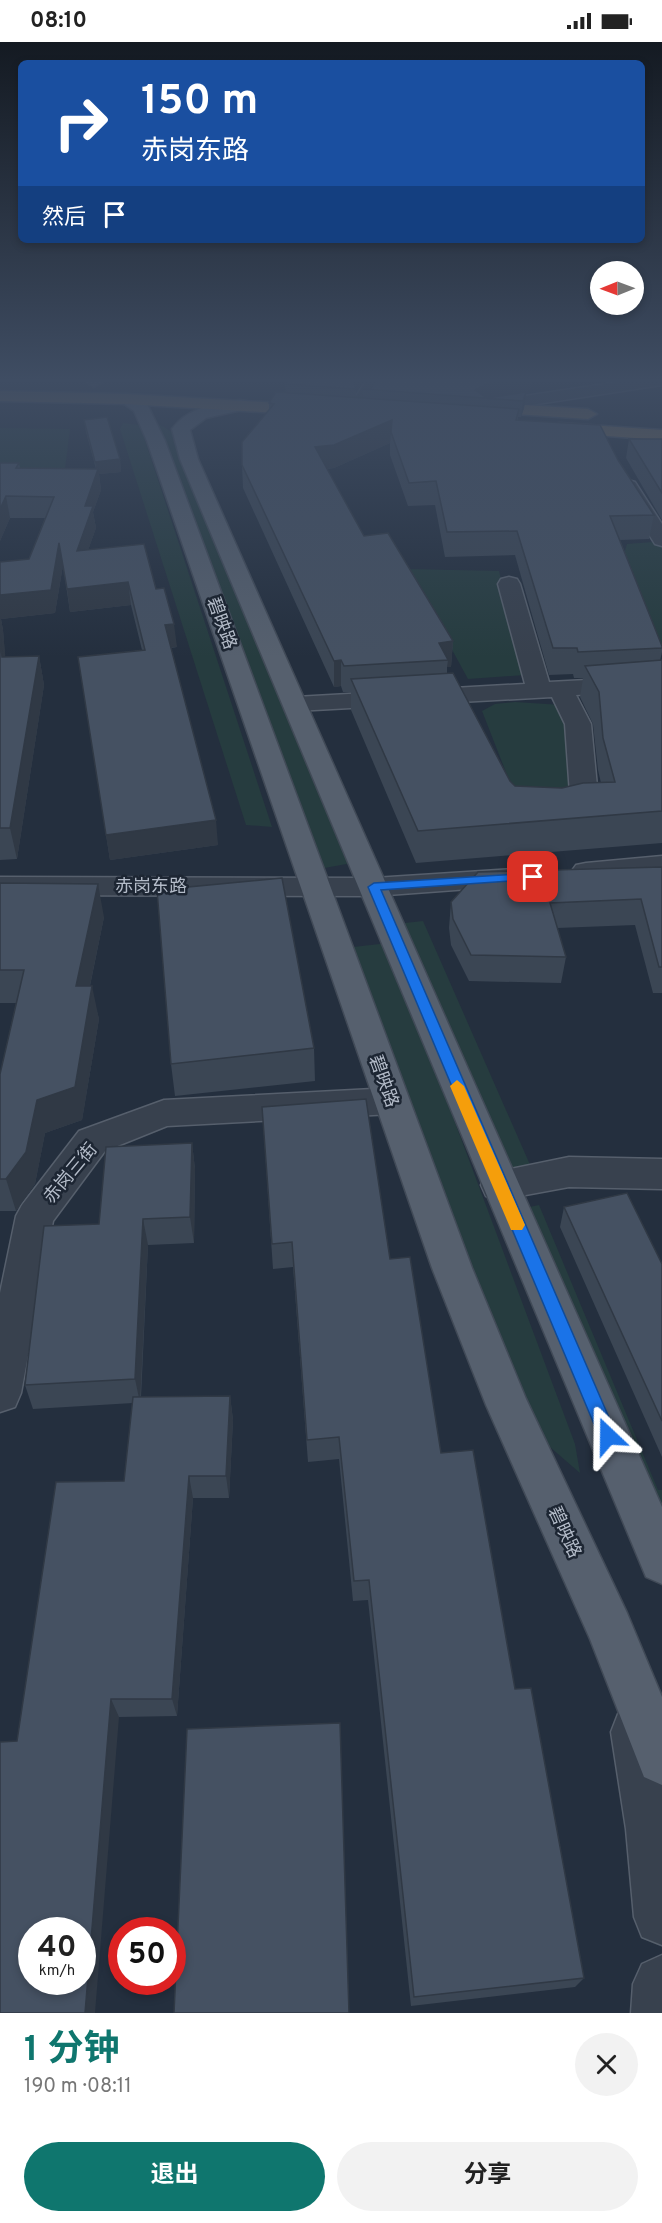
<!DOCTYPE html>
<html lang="zh">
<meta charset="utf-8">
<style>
body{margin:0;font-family:Overpass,"Noto Sans SC",sans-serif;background:#f2f2f2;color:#222;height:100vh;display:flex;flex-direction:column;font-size:22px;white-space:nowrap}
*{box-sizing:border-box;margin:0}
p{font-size:20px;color:#767676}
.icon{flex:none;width:33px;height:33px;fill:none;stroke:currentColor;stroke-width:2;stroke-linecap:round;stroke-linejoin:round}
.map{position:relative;height:1971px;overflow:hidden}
.panel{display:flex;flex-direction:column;background:#fff;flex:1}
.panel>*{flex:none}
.guide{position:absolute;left:18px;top:18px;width:627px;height:183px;border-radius:9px;box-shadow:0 3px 9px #0003;background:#1a4fa0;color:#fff;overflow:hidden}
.needle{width:39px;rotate:269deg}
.tools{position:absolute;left:590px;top:219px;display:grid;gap:12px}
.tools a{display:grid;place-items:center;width:54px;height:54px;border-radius:50%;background:#fff;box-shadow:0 3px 9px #0003;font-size:30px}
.speed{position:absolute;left:18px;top:1875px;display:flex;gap:12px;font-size:30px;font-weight:700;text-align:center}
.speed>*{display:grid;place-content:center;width:78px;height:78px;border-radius:50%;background:#fff;box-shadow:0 3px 9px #0003;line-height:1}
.speed small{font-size:15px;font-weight:400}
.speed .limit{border:9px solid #d22;background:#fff;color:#111}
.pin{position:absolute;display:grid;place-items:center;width:51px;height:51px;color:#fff;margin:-26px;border-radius:12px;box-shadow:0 3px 9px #0006}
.me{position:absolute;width:66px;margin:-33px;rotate:337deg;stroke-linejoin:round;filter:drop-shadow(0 0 4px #0008)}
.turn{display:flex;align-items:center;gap:21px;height:126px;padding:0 24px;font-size:27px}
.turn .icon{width:78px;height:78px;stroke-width:2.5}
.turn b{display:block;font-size:42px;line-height:51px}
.then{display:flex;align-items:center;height:57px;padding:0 24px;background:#0003;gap:12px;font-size:22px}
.round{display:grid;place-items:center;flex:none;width:63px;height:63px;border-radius:32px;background:#f2f2f2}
.summary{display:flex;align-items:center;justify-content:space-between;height:102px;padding:0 24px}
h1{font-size:36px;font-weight:700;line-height:45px;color:#0f766e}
.cta{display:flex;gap:12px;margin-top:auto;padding:12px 24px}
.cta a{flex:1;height:69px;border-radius:36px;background:#0f766e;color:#fff;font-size:24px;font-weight:700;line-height:69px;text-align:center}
.cta a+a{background:#f2f2f2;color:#222}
.status{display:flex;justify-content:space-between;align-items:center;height:42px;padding:0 30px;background:#fff;direction:ltr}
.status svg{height:16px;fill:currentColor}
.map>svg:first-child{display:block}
.green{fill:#263c3f}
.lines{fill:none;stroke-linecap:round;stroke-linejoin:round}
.minor-casing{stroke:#565f6c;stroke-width:3}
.major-casing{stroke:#414a57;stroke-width:3}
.highway-casing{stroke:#434c59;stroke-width:3}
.minor{fill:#38414e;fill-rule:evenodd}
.major{fill:#56606e;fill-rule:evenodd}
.highway{fill:#746855;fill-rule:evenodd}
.wall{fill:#3b4654;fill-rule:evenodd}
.shaded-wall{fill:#303945}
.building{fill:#455162;stroke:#303945;stroke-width:1.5;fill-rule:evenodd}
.route{fill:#1a73e8;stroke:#114b97;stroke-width:1.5}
.slow{fill:#f59e0b}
.labels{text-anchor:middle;stroke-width:5;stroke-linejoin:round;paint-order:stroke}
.street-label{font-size:18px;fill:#b4bcc9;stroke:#1d2633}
</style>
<div class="status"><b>08:10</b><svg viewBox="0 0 49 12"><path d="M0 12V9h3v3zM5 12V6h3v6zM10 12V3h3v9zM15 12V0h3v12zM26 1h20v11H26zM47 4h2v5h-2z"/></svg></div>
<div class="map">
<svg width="662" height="1971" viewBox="0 0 662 1971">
<rect width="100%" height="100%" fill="#242f3e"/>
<path class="green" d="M153,379L176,392L352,821L319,827Z
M123,381L140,383L272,785L246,783L120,387Z
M0,386L70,387L64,435L0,436Z
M653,500L662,505V611L633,533L623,515L627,502Z
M408,527L499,529L525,633L468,637Z
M515,660L562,663L578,747L560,762L511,743L482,669L495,662Z
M423,879L531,1125L504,1130L396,882Z
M388,901L575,1402L580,1431L535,1392L345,906Z
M539,1163L658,1448H662V1503L525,1166Z"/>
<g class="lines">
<g class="minor-casing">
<path id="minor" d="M366,339H382L369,361H357L354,357Z
M625,339H662V343L485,370L476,365L485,360Z
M628,438L635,440L662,482V504L655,502L618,444Z
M509,535L517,537L520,542L549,640L662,634V648L576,653L591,682L598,755C585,773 567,778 546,773L542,767L546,761L562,759L570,752L565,682L552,655L296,669L287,667L284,662L287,657L296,655L525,642L498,542L501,537Z
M662,814V832L586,839L576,837L571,830L576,823L586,821Z
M514,827L524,829L529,836L524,843L374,854L0,853V835L374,836Z
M392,1046L404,1050L409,1059L404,1068L392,1072L167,1084L105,1109L53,1179L21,1351L15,1365L0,1370V1251L16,1174L22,1163L79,1089L164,1058Z
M569,1115L662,1117V1147L569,1145L499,1158L486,1154L481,1143L486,1132Z
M636,1665L654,1672L662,1693V1903L642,1895L634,1875L626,1787L611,1690L618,1672Z
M662,1913V1971H631L633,1942L642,1922Z"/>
</g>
<g class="major-casing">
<path id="major" d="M104,339L94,345L86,340V339Z
M126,352L147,362L165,399L472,1226L526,1357L627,1571L662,1655V1743L644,1735L590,1597L486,1363L432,1226L147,399L134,369L117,357Z
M240,358L246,359L249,363L246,367L206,376L190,388L198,417L662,1465V1542L646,1535L180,417L172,387C188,365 215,362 240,358Z"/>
</g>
<g class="highway-casing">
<path id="highway" d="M0,349L126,352L313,363L322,368L313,373L126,362L0,359Z
M478,360L588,367L597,372L588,377L472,369L469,365L472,361Z
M559,381L662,388V398L553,390L550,386L553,382Z"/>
</g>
<use href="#minor" class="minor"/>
<use href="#major" class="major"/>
<use href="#highway" class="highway"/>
</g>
<path class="wall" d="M287,339H363L356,350V356H363V347L529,351L526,352L524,366L521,375H518V378L618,418L654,473L649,497L620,498L662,604V610L660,619L662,618V801L416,821L351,668V650H343L341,644L334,645L243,446L242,423L269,368V361L286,351L285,342ZM390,401V413L408,464L435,463L445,515L515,513L549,633L573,632L574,636H583L580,655L593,682L598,728L601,741L562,746L515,744L510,739L447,632V625H451L453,599L364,494L327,427L334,426Z
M84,378L120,417L121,430L99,432L101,448L93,470L96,486L88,508L156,547L177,605L171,606L218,803L110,818L78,615L142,608L131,563L70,570L63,523L55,571L1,577L3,588L5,615L39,614L44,643L17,817L0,818V520L29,517L45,476H10L0,499V421H19L20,426L96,427L86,390Z
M629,397H662V478L626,416Z
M662,825V951H653L635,883L557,886L566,915L561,941L469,939L451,903L449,886L451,860Z
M0,841L104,875L90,944L99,977L82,1078L45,1091L35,1142L16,1169H0V1032L16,961H0Z
M314,1006L315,1039L175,1054L171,1022Z
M262,1065L390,1217L441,1411L515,1647L584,1936L575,1945L411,1964L368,1558L353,1559L339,1417L308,1420L293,1225L273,1227Z
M192,1101L195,1127L194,1201L148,1203L141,1355L230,1354L233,1378L229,1456H193L177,1674L119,1675L17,1699L124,1439L133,1361L33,1367L25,1343L99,1182Z
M564,1165L662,1222V1415L560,1185Z"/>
<path class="shaded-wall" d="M353,339H363L356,350V347L352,346Z
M504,339H532L529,351L526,352L524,366L521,375L523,359L475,355V348L486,342Z
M392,378L390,401L334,426L315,428V405Z
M120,417L121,430L99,432L101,448L93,470L96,486L80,531L77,509L85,464L97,431L95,420Z
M6,454L10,476L0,499V467Z
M59,501L63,523L55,571L1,577L3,588L8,645L2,615L0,593V553Z
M128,540L131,563L70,570L67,547Z
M174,582L177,605L167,606L165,583Z
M453,599L451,625H447L448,618L439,601Z
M39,614L44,643L17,817L10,786Z
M341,618V644L334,645V619Z
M216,778L218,803L110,818L106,793Z
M98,842L104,875L83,977L76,944Z
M92,944L99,977L82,1078L45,1091L35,1142L16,1169L6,1137L37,1058Z
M192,1101L195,1127L194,1201L190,1175Z
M143,1177L148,1203L140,1361L135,1337Z
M230,1354L233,1378L229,1456L226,1434Z
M189,1434L193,1456L177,1674L172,1657Z
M111,1657L119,1675L95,1971H85Z"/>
<path class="building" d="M287,339H353L356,347L285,342Z
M376,339H504L486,342L475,348L487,356L526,350L523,359L363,347L371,346Z
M276,350L519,367L516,378L600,383L618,418L654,473L610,474L662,604V606L578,610L577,606H553L517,489L447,490L436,439L409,441L391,390L392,378L334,403L315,405L364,494L388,491L453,599L439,601L448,618L344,624L341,618L334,619L242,423V400L274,362L269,361Z
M107,375L120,417L95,420L84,378Z
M629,397H662V451Z
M0,421H19L16,426L98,427L85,464H93L77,509L144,502L156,547L164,546L174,582L165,583L216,778L106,793L78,615L145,608L128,540L67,547L59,501L51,548L0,553V520L29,517L54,455L6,454L0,467Z
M0,593L2,615L39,614L10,786H0Z
M662,618V769L418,789L351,637L453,631L510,739L515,744L562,746L583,741L615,740L603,696L599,650L585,624Z
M662,825V925H659L641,857L550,861L566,915L471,913L453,877L451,860L478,830Z
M282,836L314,1006L171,1022L157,848Z
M0,841L98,842L76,944H92L75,1045L37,1058L26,1110L6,1137H0V1032L24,928H0Z
M366,1057L390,1217L410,1215L441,1411L473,1408L515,1647L531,1646L584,1936L414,1955L369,1538L354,1539L339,1395L307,1398L292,1200L272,1202L262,1065Z
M192,1101L190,1175L143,1177L135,1337L25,1343L44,1184L99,1182L106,1105Z
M627,1151L662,1222V1379L564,1165Z
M230,1354L226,1434H189L172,1657H111L85,1971H0V1700L17,1699L56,1440L124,1439L133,1355ZM32,1888H82V1940H32Z
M340,1681L349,1971H174L187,1687Z"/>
<linearGradient id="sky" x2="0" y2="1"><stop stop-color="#141a22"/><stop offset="0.55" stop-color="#3f4d63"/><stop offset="1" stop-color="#3f4d63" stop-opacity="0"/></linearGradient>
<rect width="662" height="615" fill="url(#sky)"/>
<path class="route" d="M533,831L538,832V837L381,848L617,1394L614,1400L608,1403L601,1400L599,1394L368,845L374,841Z"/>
<path class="slow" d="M457,1038L464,1044L525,1183L522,1188H511L509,1183L450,1044Z"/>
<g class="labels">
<g class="street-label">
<text transform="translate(222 581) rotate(70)" y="6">碧映路</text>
<text x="151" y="850">赤岗东路</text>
<text transform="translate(384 1039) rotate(70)" y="6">碧映路</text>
<text transform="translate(70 1131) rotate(-50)" y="6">赤岗三街</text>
<text transform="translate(565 1490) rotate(65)" y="6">碧映路</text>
</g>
</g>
</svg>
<div class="tools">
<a><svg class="needle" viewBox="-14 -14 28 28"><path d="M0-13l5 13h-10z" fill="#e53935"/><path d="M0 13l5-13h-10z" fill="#767676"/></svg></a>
</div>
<div class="speed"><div>40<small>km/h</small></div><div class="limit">50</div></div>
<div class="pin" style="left:533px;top:835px;background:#d93025"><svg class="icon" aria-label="arrive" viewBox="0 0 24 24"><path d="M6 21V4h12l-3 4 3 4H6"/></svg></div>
<svg class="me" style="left:608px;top:1394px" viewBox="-20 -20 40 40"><path d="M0-17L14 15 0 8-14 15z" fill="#1a73e8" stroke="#fff" stroke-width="4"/></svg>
<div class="guide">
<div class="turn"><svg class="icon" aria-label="right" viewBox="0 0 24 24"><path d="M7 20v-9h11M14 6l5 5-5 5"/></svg><div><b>150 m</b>赤岗东路</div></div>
<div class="then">然后<svg class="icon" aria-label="arrive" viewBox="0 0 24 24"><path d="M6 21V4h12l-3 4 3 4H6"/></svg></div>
</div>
</div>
<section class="panel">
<div class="summary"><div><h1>1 分钟</h1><p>190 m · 08:11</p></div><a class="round"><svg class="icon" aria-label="close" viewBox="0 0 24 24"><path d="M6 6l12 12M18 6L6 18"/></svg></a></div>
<div class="cta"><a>退出</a><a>分享</a></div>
</section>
